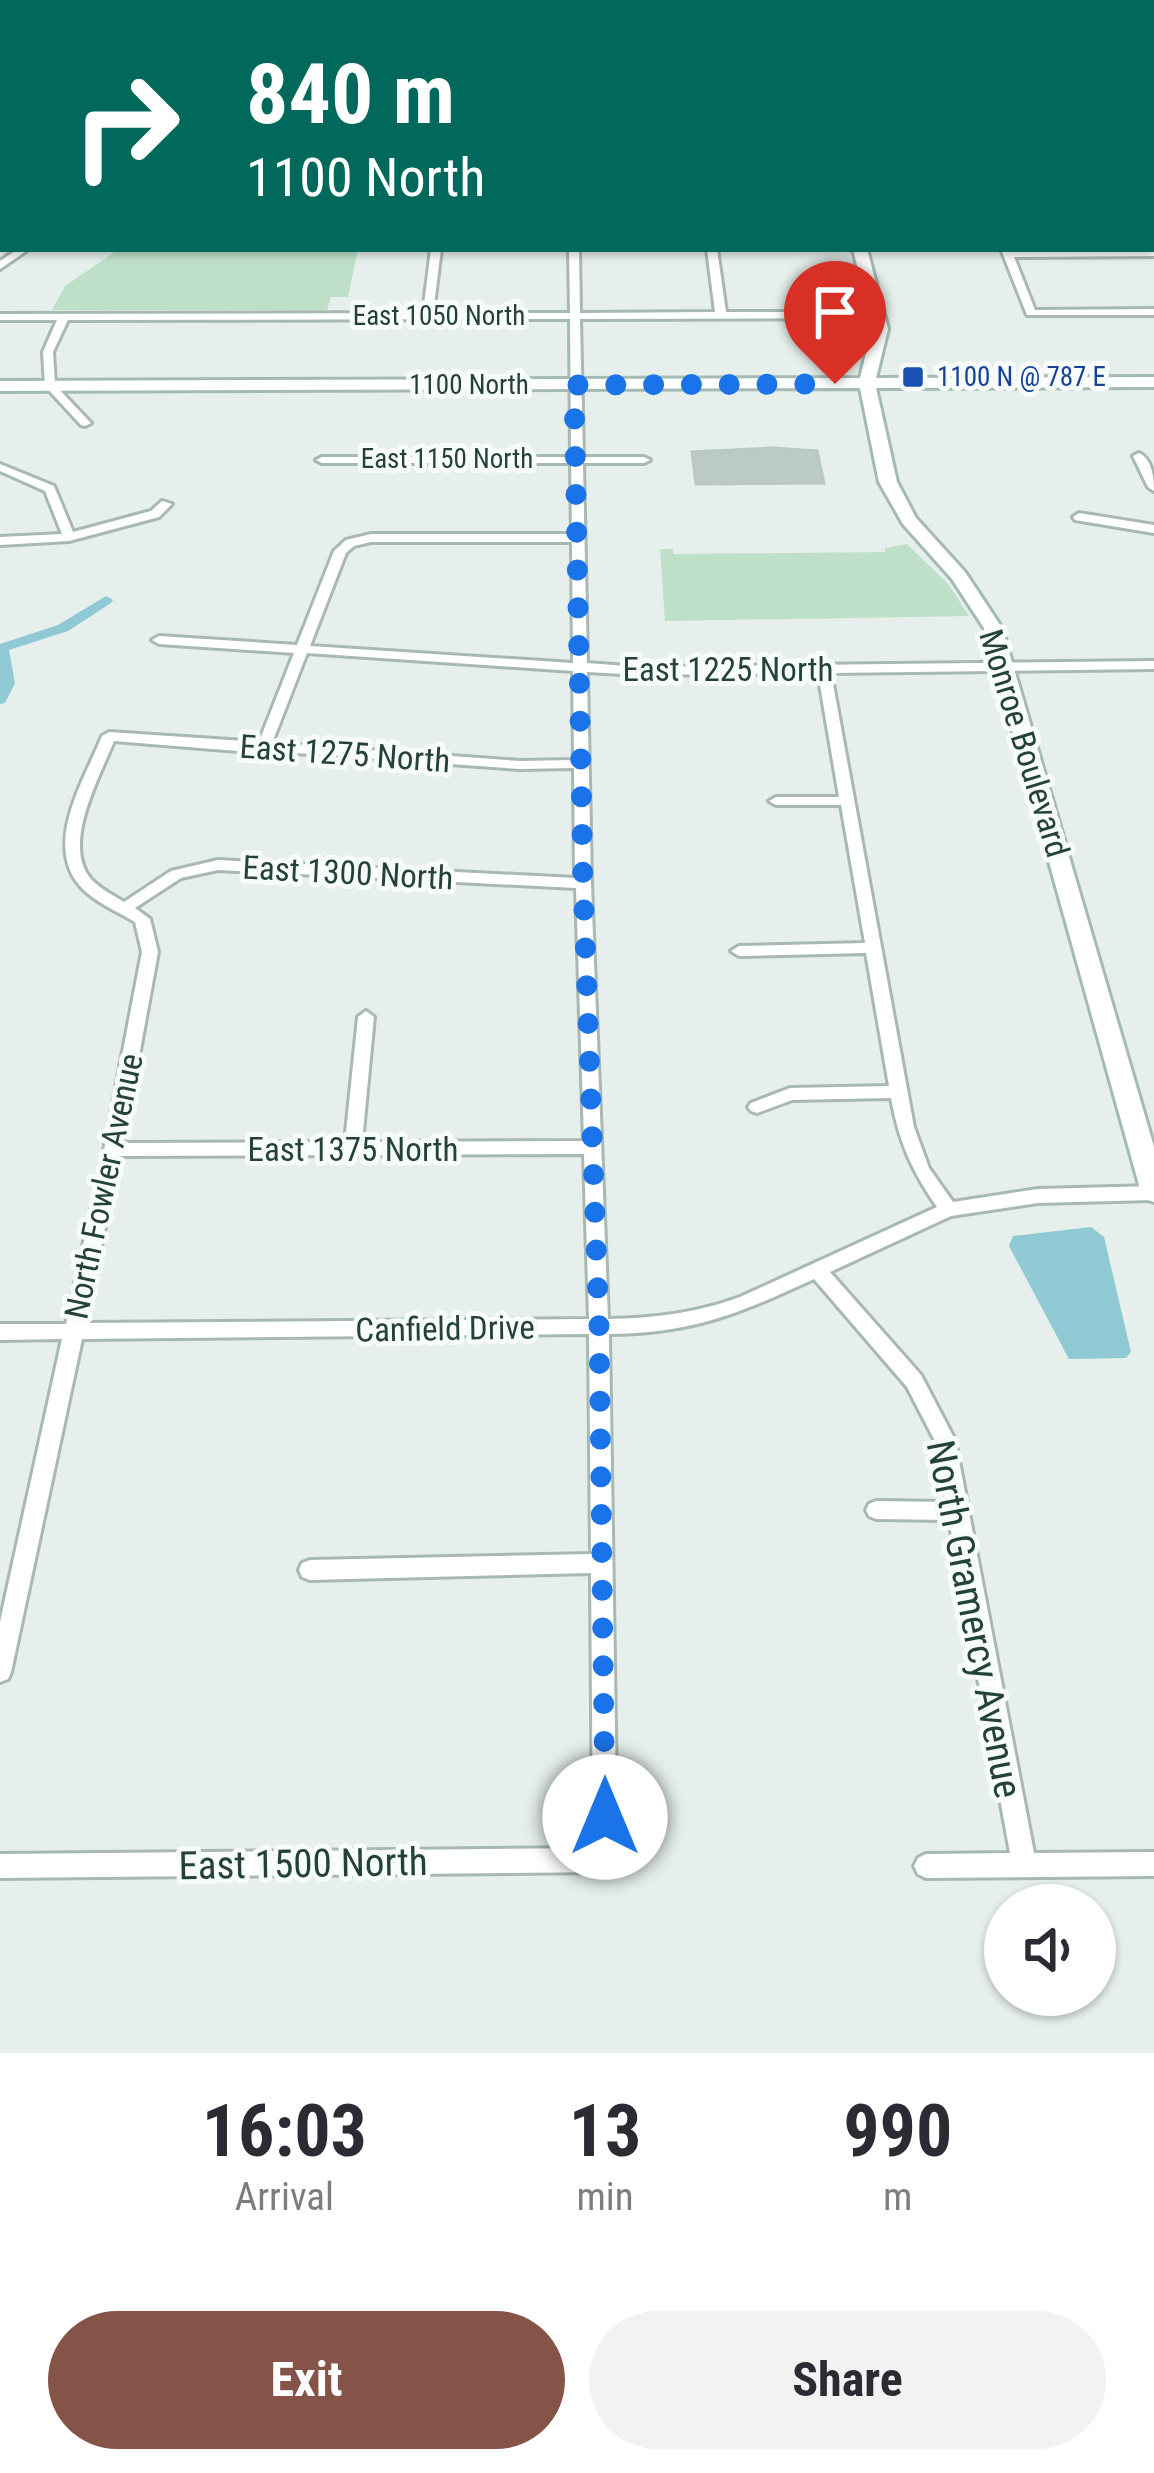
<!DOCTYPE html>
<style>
body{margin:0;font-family:"Roboto Condensed",sans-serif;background:#f2f2f3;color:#2b2b33;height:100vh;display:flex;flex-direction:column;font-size:45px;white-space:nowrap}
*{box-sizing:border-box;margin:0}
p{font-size:39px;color:#7c7c81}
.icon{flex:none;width:66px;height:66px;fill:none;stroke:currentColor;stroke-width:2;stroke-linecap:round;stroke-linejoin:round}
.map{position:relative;height:2053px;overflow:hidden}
.drawer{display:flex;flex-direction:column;background:#fff;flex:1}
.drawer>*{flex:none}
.banner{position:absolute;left:0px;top:0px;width:1155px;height:252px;box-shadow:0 3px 9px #0004;background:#00695c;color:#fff;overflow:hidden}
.buttons{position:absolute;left:984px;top:1884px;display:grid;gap:24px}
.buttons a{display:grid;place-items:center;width:132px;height:132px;border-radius:50%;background:#fff;box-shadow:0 3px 9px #0004;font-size:60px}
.pin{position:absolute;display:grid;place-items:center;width:102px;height:102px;color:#fff;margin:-123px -51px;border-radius:50% 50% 50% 0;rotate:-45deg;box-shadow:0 0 12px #0007}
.pin .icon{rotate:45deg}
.me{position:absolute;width:132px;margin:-66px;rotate:0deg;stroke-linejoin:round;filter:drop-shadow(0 0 9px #0008)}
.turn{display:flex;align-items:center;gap:42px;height:252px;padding:0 48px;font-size:54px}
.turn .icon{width:156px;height:156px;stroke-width:2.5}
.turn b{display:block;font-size:84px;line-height:102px}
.eta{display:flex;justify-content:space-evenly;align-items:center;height:204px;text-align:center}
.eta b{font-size:72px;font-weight:700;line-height:84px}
.primary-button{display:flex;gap:24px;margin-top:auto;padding:24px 48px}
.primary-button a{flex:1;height:138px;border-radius:72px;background:#855347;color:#fff;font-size:48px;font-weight:700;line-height:138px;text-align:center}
.primary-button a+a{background:#f2f2f3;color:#2b2b33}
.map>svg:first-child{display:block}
.green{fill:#bfe0c8}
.water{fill:#8ec9d4}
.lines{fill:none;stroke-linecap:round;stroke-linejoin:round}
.canal{fill:#8ec9d4;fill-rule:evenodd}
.building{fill:#bbcac4;stroke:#b8c9c2;stroke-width:3}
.street-casing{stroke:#a8b8b2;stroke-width:6}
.secondary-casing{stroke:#a4bbb3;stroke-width:6}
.street{fill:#fff;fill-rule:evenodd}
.secondary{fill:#fff;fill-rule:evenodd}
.route{stroke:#1a73e8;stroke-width:21;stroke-dasharray:0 37.8}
.transit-dot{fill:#1a4fb4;stroke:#f7fbf9;stroke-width:4.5}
.labels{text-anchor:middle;stroke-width:10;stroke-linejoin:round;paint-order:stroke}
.far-street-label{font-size:27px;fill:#24423a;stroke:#f7fbf9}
.far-transit-label{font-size:27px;fill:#164399;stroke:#f7fbf9;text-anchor:start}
.street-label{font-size:33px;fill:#24423a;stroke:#f7fbf9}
.near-street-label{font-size:39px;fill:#24423a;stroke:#f7fbf9}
</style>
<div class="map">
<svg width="1154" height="2053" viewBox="0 0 1154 2053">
<rect width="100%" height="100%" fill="#e6efeb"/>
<path class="green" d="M119,249H358L348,297H331L327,310H52L65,286Z
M907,544L949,585L969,616L665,621L660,549H673V554L885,552V548Z"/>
<path class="water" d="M1091,1227L1104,1237L1131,1352L1126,1358L1069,1359L1009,1246L1013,1236Z"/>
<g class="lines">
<path class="canal" d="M244,0H252L251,3H243Z
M106,596L113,600L111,603L68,631L9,650L15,683L5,703L0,704V644L58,625Z"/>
</g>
<path class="building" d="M772,448L817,451L824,483L696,484L692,452Z"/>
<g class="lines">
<g class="street-casing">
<path id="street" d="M133,0H141L139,3H131Z
M309,0H317L316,3H308Z
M407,0H415V3H407Z
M673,0H681L682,3H674Z
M910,0H918L919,3H911Z
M0,33H3V37H0Z
M1152,41H1154V46H1152Z
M1154,137V143L1152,144V138Z
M0,156H3V162H0Z
M1152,196H1154V202H1152Z
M0,206H3V212H0Z
M18,249H29L0,269V261Z
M431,249H441L433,313H570L569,249H579L580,313L715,312L707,249H717L726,312H877L882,315L877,318L580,319L583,457H644L650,460L644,463H583L587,663L641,667L1154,661V669L831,673L914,1127L929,1168L953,1202L1038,1189L1154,1186V1200L1038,1203L951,1216L830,1272L921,1375L955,1440L1034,1853L1154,1852V1876L926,1878L918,1874L914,1866L918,1858L926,1854L1010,1853L949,1520L876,1519L869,1516L866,1510L869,1504L876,1501L946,1502L935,1441L907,1387L814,1279C738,1314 694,1333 609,1334L617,1860L613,1868L605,1872L0,1878V1854L593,1848L591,1573L310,1580L302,1577L299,1570L302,1563L310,1560L591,1554L589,1334L82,1339L11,1672L8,1679L0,1682V1622L62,1339L0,1340V1324H66L104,1150L142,952L135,922C117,911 94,902 80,886C43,843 85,779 102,736L109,732L259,742L294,653L159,644L152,640L159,636L297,645L334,551L346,540L371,534H572L571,463H322L316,460L322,457H571L570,319L68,320L53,352L55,385L89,421L91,423L85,426L81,425L45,386L43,352L57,320H0V314L423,313ZM371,542H572L573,663L310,646L346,553L354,546ZM307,653L573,671L574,760L520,761L272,743ZM587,672L641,675L818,673L839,797H776L769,801L776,805H841L865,943L739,946L731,951L739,956L866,953L889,1086L790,1088L751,1103L748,1107L751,1111L757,1113L792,1100L891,1098C899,1142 912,1171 937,1207L740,1297C696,1313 655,1318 608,1319L591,883ZM114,741L263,753L268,751L520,769L574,768L575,878L218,860L171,871L124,902C113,895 100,889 91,879C61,845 100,776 114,741ZM218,870L576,888L584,1141L362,1142L374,1017L366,1011L358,1017L345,1142L123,1143L158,952L150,919L135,908L181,878ZM584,1154L589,1319L85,1323L120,1156Z
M1001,249L1154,250V256L1014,257L1035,310L1154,309V315H1027Z
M1139,453C1152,459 1154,477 1154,491L1148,487L1133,456Z
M0,464L54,486L73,532L151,511L162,501L172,504L159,517L69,541L0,545V537L62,534L45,491L0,471Z
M1079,513L1154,525V533L1075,520L1073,517Z"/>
</g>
<g class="secondary-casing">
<path id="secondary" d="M790,0H800V3H790Z
M853,249H867L888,329L876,378L1154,377V387L876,388L897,482L916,518L965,572L1002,628L1154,1147V1202L1145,1199L1141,1192L984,628L952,579L903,524L879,482L860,388L0,391V381L860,378L872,329Z"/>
</g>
<use href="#street" class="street"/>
<use href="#secondary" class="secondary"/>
</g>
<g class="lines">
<path class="route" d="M605,1817L599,1326L583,883L574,385L835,384"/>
</g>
<rect class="transit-dot" x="901" y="365" width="24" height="24" rx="6"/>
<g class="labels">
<g class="far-street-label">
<text x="439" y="325">East 1050 North</text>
<text x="469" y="394">1100 North</text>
<text x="447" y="468">East 1150 North</text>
</g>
<g class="far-transit-label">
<text x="937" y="386">1100 N @ 787 E</text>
</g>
<g class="street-label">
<text x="728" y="681">East 1225 North</text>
<text transform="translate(1025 743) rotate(73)" y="12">Monroe Boulevard</text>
<text transform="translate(345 753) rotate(4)" y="12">East 1275 North</text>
<text transform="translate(348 872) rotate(3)" y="12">East 1300 North</text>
<text x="353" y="1161">East 1375 North</text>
<text transform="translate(103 1186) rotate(-78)" y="12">North Fowler Avenue</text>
<text transform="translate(445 1328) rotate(-1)" y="12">Canfield Drive</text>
</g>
<g class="near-street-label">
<text transform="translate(975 1619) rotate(79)" y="14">North Gramercy Avenue</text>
<text transform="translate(303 1863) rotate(-1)" y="14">East 1500 North</text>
</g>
</g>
</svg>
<div class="buttons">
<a><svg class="icon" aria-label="sound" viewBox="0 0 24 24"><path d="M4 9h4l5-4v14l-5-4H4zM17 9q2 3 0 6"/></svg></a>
</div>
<div class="pin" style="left:835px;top:384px;background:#d93025"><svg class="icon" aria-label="arrive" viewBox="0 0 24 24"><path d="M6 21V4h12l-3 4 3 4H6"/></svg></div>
<svg class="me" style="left:605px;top:1817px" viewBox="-20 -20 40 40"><circle r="19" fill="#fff"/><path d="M0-13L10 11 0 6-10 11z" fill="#1a73e8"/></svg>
<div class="banner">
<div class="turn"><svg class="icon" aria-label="right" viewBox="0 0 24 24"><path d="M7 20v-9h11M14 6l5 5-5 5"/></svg><div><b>840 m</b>1100 North</div></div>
</div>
</div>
<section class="drawer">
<div class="eta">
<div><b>16:03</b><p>Arrival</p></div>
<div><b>13</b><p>min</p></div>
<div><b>990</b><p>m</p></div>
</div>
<div class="primary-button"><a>Exit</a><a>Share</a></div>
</section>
